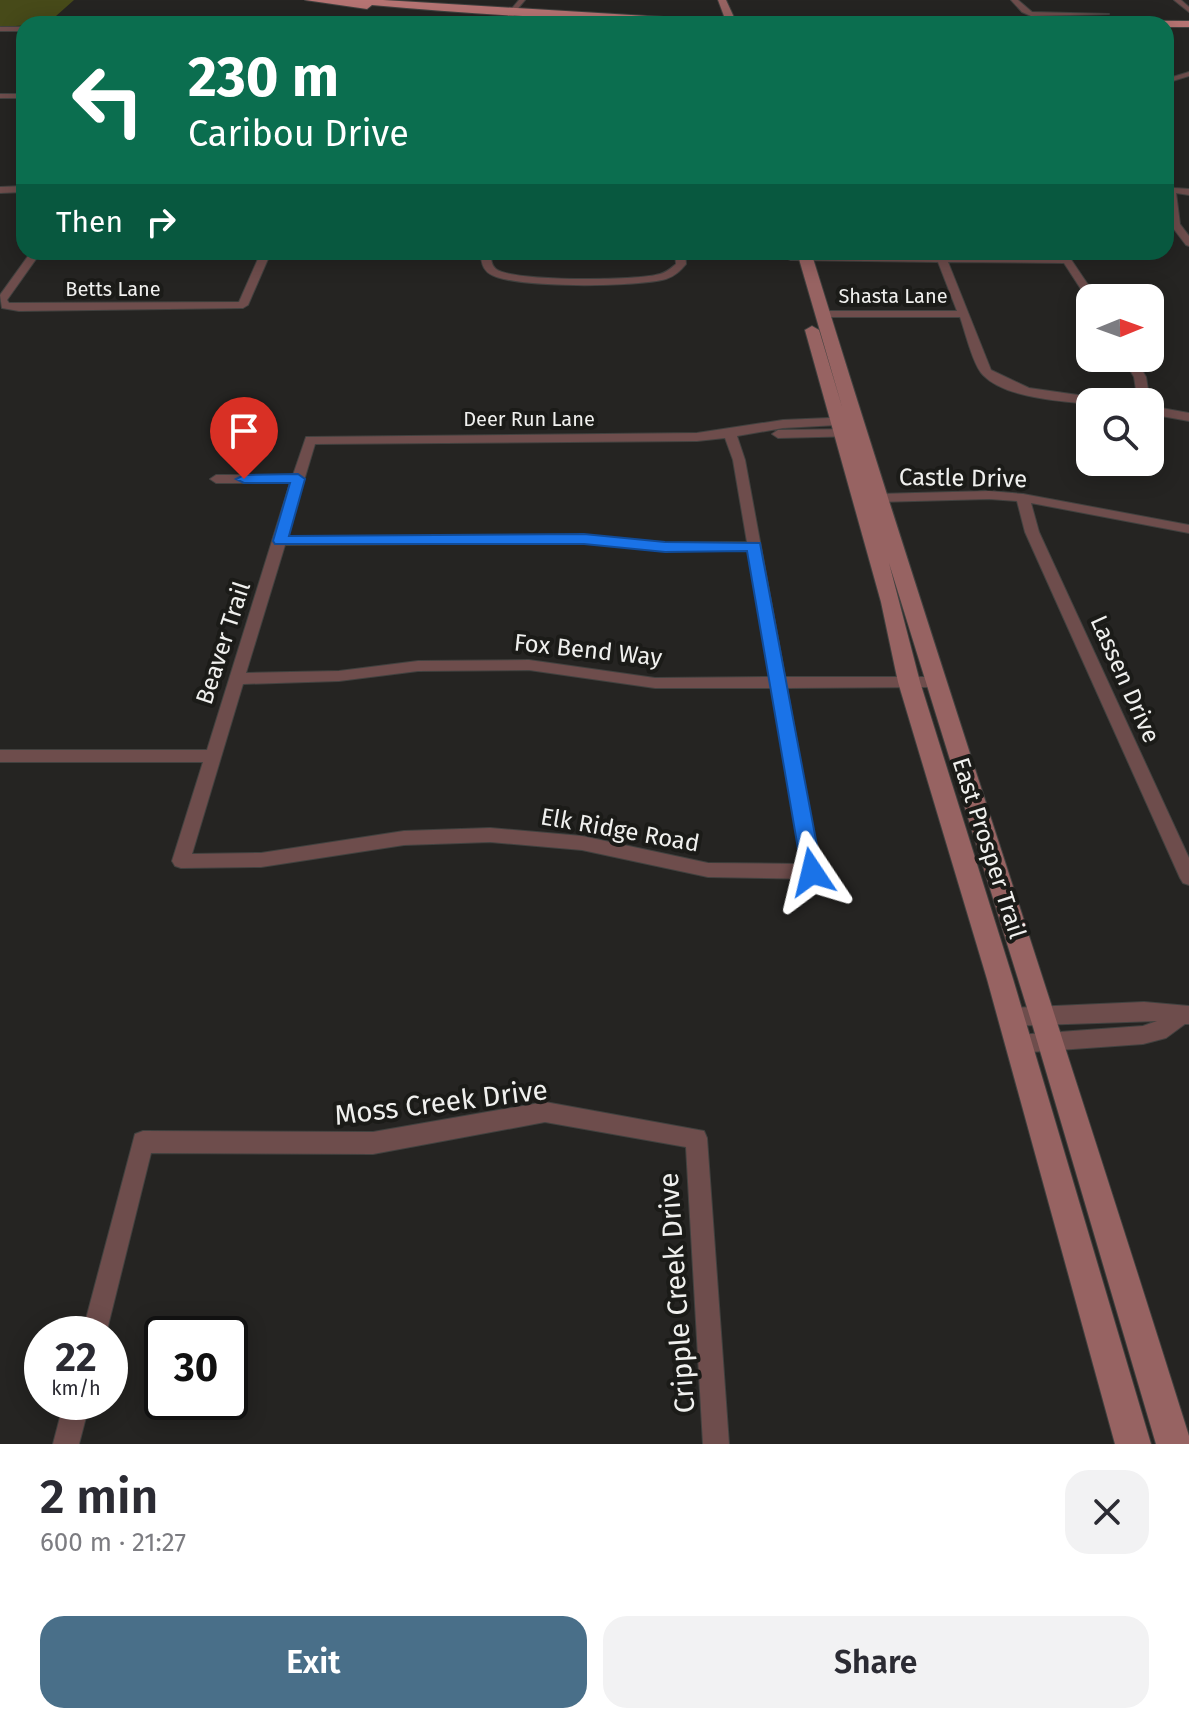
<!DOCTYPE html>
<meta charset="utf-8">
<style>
body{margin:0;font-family:"Fira Sans",sans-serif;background:#f2f2f3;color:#2b2b33;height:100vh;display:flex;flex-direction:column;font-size:30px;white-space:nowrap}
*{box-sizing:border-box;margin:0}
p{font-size:26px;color:#7c7c81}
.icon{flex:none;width:44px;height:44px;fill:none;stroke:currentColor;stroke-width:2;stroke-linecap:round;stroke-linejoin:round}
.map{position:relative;height:1444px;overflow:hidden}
.side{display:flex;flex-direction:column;background:#fff;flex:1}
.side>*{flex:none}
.guide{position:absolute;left:16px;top:16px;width:1158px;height:244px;border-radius:24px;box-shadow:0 4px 20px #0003;background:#0b6e4f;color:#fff;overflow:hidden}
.needle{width:52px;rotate:89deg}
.controls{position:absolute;left:1076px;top:284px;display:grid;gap:16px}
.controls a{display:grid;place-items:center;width:88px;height:88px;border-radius:16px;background:#fff;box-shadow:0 4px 20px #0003;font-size:40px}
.speed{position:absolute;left:24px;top:1316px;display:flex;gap:16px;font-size:40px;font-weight:700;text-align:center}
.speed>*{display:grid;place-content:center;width:104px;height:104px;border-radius:50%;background:#fff;box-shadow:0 4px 20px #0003;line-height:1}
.speed small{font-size:20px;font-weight:400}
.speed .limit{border:4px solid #111;border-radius:12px;background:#fff;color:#111}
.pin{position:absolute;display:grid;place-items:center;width:68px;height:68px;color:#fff;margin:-82px -34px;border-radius:50% 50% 50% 0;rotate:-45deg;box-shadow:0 0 8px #0007}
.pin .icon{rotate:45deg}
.me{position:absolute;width:88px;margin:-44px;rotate:350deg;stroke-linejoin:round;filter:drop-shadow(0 0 6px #0008)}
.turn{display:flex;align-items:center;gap:28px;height:168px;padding:0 40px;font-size:36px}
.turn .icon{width:104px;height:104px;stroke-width:2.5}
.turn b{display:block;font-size:56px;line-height:68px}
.then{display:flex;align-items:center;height:76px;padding:0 40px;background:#0003;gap:16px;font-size:30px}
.round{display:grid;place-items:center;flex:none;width:84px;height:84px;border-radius:24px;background:#f2f2f3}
.headline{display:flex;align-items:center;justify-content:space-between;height:136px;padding:0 40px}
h1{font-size:48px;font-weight:600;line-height:60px}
.action{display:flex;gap:16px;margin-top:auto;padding:16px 40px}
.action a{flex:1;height:92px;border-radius:24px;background:#496f89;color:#fff;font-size:32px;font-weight:600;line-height:92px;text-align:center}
.action a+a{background:#f2f2f3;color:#2b2b33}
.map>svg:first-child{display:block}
.green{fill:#474a19}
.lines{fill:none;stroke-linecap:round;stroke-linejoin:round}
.minor-casing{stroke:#41413f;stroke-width:2}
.secondary-casing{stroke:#41413f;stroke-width:2}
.primary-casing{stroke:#41413f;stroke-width:2}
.minor{fill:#6e4d4c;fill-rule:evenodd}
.secondary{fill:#976362;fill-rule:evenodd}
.primary{fill:#b67473;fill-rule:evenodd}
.route{fill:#1a73e8;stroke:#114b97;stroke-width:2}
.labels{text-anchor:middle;stroke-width:8;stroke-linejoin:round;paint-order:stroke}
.far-street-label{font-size:20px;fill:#f0f0ee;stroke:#1b1b18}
.street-label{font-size:24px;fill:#f0f0ee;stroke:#1b1b18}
.near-street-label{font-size:28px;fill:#f0f0ee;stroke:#1b1b18}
</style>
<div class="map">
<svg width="1189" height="1444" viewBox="0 0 1189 1444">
<rect width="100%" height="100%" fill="#252422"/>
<path class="green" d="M0,0H74L47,24L0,27Z"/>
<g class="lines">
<g class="minor-casing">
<path id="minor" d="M519,0H525L514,13L513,24H507L508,13Z
M1011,0H1018L1032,12L1109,14L1031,16L1022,12Z
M1174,0H1181L1189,7V12Z
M0,27H24V31H0Z
M1189,72V76L1166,83V79Z
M0,94H24V98H0Z
M1166,177L1174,188L1189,189V195L1176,193L1180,224L1189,236V246L1186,245L1170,224Z
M24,186V192L0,193V187Z
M31,252H41L7,300L9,303L239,302L261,252H271L248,305L243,308L19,311L2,308L0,295Z
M481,252H491C491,259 491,265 496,269C513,282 637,281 660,274C667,272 671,268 676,264L675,252H685L686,264C680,271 675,276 666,279C638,287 514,289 490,274C482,269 481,261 481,252Z
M788,255L1070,258L1097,298L1088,300L1064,263L948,262L991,370L1029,388L1099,398L1105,402H1090V404C1060,401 1005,398 983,375C973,365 965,331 960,317H823L818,314L823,311H957L938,262L791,260L788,259Z
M1123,358H1135L1146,377L1150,402H1138L1134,377Z
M1150,406L1189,413V421L1150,414Z
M852,417L858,421L856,424L783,428L737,436L745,460L785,677H937L945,682L937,687L787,688L821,872L818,877L812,879L708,877L582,850L490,842L404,845L261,867L181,868L175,866L172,861L203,762H0V750H207L290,483H216L210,479L216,475H293L306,437L697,433L783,420ZM725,438L733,460L747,542L665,543L584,535L287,537L315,444L697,441ZM584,543L665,551L748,550L770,677L655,678L529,660L418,661L339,671L246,673L285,545ZM529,670L655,688H772L802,864L708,863L582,836L490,828L404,831L261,853L192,854L243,684L339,681L418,671Z
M855,429L861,433L859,436L778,438L772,434L778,430Z
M989,491L1023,494L1189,525V533L1031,503L1039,532L1189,858V885L1183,883L1180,878L1025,532L1017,501L989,499L878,502L871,498L878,494Z
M1144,1002L1189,1006V1024H1185L1166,1038L1143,1044L1017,1053L1010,1051L1007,1044L1010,1037L1017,1035L1143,1026L1157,1021L1010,1026L1003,1023L1000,1017L1003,1011L1010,1008Z
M545,1102L704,1131L707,1138L729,1444H703L686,1147L545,1122L373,1154L151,1153L106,1334H82L135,1134L143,1131L373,1132Z
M64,1402H90L79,1444H53Z"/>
</g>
<g class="secondary-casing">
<path id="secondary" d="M718,0H726L737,24H727Z
M797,252H811C933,648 1065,1040 1189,1436V1444H1156L1033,1027L889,563L920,682L1013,979L1151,1444H1115L987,979L898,682L881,602L805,330L812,326L819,330L843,410Z"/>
</g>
<g class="primary-casing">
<path id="primary" d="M305,0H383L664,17L1189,21V27H1166V24C901,24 636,30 372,5L367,9Z"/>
</g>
<use href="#minor" class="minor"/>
<use href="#secondary" class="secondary"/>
<use href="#primary" class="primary"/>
</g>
<path class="route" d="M298,474L305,479L289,536L584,534L665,542L760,543L822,872L819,878L812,880L805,878L802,872L747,551L665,552L584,544H275L273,541L290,483H244L236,479L244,475Z"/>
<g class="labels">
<g class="far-street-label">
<text x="113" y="296">Betts Lane</text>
<text x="893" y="303">Shasta Lane</text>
<text x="529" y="426">Deer Run Lane</text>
</g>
<g class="street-label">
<text transform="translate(963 478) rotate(1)" y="8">Castle Drive</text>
<text transform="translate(223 643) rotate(-72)" y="8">Beaver Trail</text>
<text transform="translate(588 650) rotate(6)" y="8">Fox Bend Way</text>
<text transform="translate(1125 679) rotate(66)" y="8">Lassen Drive</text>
<text transform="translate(620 830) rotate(10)" y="8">Elk Ridge Road</text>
<text transform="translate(989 848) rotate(72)" y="8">East Prosper Trail</text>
</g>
<g class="near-street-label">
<text transform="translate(441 1102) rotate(-7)" y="10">Moss Creek Drive</text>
<text transform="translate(676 1293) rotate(-94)" y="10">Cripple Creek Drive</text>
</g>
</g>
</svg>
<div class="controls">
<a><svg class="needle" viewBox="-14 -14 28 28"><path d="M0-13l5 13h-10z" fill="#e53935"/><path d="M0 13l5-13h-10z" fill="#7c7c81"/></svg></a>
<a><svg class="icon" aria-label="search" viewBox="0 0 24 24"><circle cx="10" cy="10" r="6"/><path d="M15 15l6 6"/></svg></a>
</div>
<div class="speed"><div>22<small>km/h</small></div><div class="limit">30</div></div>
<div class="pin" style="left:244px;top:479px;background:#d93025"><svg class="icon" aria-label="arrive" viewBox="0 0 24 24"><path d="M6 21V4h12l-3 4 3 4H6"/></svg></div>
<svg class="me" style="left:812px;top:872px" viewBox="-20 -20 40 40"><path d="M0-17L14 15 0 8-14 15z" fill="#1a73e8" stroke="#fff" stroke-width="4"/></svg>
<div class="guide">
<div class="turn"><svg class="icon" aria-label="left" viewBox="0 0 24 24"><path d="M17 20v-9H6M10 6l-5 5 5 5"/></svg><div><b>230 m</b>Caribou Drive</div></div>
<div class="then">Then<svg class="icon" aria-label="right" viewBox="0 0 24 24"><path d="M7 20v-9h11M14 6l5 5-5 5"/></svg></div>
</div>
</div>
<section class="side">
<div class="headline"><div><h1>2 min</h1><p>600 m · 21:27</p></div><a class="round"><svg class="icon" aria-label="close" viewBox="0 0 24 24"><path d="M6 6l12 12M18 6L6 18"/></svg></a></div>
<div class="action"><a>Exit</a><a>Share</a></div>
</section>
